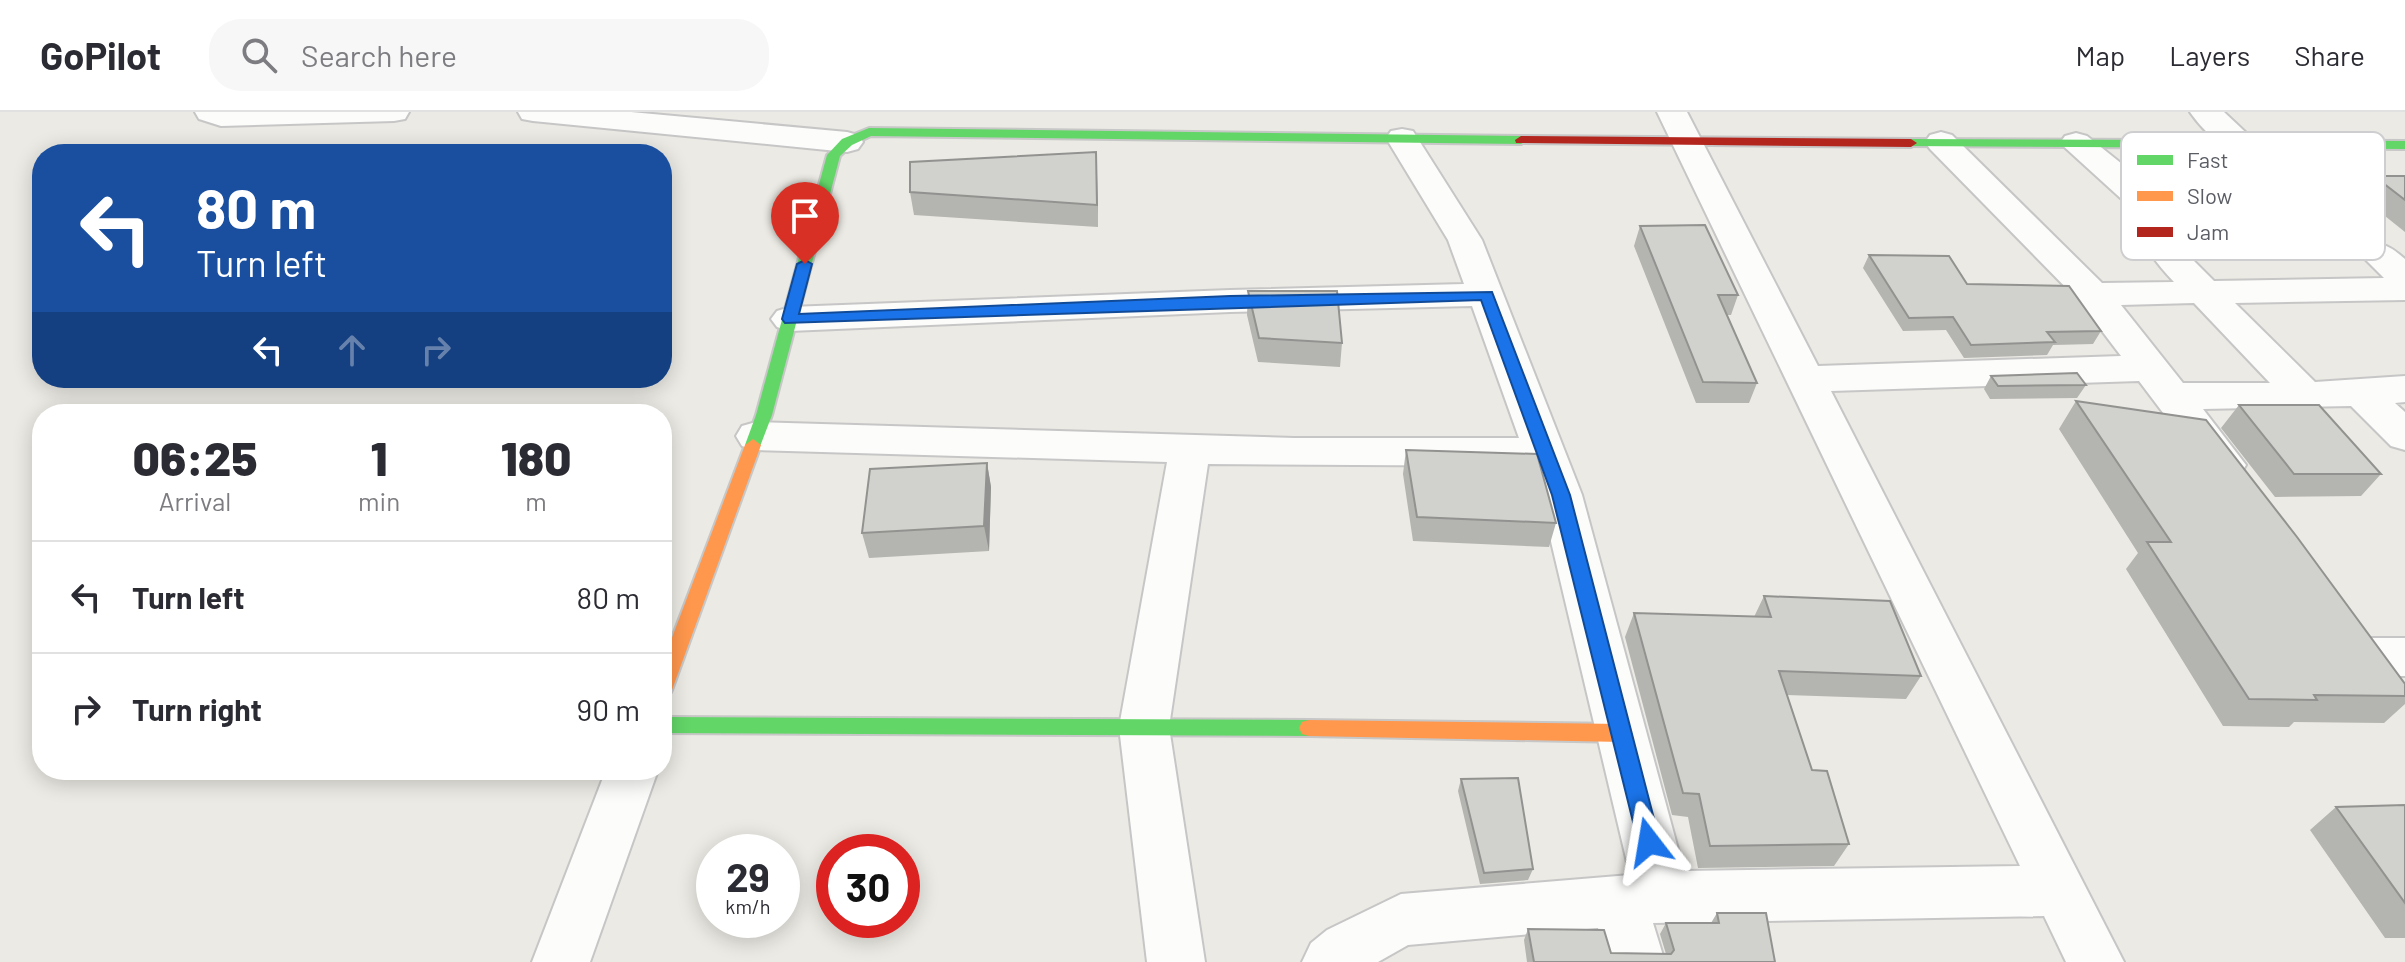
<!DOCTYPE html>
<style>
body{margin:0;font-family:Barlow,sans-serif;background:#f7f7f7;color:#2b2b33;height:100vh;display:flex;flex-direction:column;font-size:30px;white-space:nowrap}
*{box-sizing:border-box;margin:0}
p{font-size:26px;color:#7c7c81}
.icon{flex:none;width:44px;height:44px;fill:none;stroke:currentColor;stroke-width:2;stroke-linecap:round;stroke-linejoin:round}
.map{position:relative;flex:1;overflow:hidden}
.panel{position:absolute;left:32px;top:292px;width:640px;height:376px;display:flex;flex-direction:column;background:#fff;border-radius:32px;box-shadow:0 4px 20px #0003}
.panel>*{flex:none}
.hud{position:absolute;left:32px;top:32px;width:640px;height:244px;border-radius:32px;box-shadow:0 4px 20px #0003;background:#1a4fa0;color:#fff;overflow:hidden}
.speed{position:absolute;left:696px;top:722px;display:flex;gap:16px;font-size:40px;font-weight:700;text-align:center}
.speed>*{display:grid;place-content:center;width:104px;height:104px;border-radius:50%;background:#fff;box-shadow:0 4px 20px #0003;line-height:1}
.speed small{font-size:20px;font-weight:400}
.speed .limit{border:12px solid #d22;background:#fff;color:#111}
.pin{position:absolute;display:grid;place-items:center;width:68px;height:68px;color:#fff;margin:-82px -34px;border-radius:50% 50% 50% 0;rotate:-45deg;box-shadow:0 0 8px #0007}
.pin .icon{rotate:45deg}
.me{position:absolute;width:88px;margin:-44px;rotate:346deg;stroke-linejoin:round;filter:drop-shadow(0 0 6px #0008)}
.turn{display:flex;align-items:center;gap:28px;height:168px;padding:0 32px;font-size:36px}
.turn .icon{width:104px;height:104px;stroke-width:2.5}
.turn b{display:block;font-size:56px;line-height:68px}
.lanes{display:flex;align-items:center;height:76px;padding:0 32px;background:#0003;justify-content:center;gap:40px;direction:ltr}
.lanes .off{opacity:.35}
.eta{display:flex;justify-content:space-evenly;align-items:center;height:136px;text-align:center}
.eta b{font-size:48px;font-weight:800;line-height:56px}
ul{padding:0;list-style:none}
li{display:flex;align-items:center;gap:24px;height:112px;padding:0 32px;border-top:2px solid #e1e1e2}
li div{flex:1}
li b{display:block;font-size:30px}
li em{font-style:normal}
header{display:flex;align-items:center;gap:48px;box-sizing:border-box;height:112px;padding:0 40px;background:#fff;border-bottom:2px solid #e1e1e2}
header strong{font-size:38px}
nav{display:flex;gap:44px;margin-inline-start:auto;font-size:28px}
.search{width:560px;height:72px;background:#f7f7f7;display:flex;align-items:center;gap:20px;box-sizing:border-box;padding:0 28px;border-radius:32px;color:#7c7c81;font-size:30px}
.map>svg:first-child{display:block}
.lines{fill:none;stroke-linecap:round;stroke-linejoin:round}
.street-casing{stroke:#c7c6c6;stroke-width:4}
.fast-casing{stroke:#c7c7c7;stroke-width:4}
.slow-casing{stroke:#c7c7c7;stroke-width:4}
.jam-casing{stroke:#c7c7c7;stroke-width:4}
.street{fill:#fcfcfb;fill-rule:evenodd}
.fast{fill:#63d668;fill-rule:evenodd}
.slow{fill:#ff974d;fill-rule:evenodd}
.jam{fill:#b3261e;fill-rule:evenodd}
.wall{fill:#b4b4b0}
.shaded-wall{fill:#929290}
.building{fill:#d1d1cd;stroke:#929290;stroke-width:2}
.route{fill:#1a73e8;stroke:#114b97;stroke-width:2}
.key{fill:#fff;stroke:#ceced0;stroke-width:2}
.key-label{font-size:22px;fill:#5a5d64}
</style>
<header>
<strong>GoPilot</strong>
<div class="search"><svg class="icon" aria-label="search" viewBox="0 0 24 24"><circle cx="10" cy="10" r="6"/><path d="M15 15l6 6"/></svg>Search here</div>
<nav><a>Map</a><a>Layers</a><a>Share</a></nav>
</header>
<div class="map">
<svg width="2405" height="850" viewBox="0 0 2405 850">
<rect width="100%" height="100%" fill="#ebeae4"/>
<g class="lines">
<g class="street-casing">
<path id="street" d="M195,0H409L405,7L394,9L221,14L199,7Z
M518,0H631L847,20L858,23L863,30L858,37L847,40L533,9L522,7Z
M1657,0H1687L1818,254L2121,244L2080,190L1930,37L1925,30L1930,23L1941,20L1952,23L2102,171L2174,170C2154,149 2139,130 2138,102L2060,31L2065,24L2076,21L2087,24L2152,76L2167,93L2172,100L2173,121L2184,139L2214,169L2384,166L2359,141L2365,134C2383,129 2391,135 2405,147V188L2235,191L2315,270L2405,264V290L2395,291L2405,300V338L2391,334L2351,294L2203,297L2246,353L2240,363L2225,367L2210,363L2139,269L1831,279L2124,850H2066L2044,804L1653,811L1665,850H1607L1598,816L1408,833L1378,850H1302L1311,831L1327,818L1401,782L1630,763L1540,383L1529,354L1208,352L1169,615L1205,850H1147L1119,615L1167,350L756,338L742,334L736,324L742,314L756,310L1294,326H1519L1472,194L1230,200L790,219L777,215L771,207L777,199L790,195L1230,178L1464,172L1448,128L1386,26L1391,19L1402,17L1413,19L1482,128L1582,383L1684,759L2020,754ZM2194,191L2270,271H2183L2121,193Z
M2190,0H2224L2258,32L2253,39C2229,45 2203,19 2190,0Z
M2368,526H2405V564H2368L2351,558L2344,545L2351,532Z
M606,658H658L590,850H532Z"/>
</g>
<g class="fast-casing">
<path id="fast" d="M869,16L1521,24L1527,28L1521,32L871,24L852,33L840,44L772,303L759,337H747L745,333L756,303L827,43L842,27Z
M1911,27L2405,29V37L1906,34L1905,31Z
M662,605L1309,608L1316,610L1319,616L1316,622L1309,624L662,621Z"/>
</g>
<g class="slow-casing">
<path id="slow" d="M753,327L761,333L672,578L669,584L662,586V552L745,333Z
M1309,608L1622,612L1629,615L1632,621L1629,627L1622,630L1309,624L1302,622L1299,616L1302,610Z"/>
</g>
<g class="jam-casing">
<path id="jam" d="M1521,24L1911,27L1917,31L1911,35L1516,31L1515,28Z"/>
</g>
<use href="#street" class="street"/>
<use href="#fast" class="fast"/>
<use href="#slow" class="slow"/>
<use href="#jam" class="jam"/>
</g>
<path class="wall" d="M1096,40L1098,115L914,103L910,80Z
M2374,64H2405V120L2360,84Z
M1640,114L1738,183L1731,203H1727L1757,271L1749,291H1696L1634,134Z
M1869,143L2101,219L2093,232L2053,233L2047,243L1964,246L1946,218L1903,219L1863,156Z
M1248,179L1342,231L1340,255L1258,250L1247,203Z
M1991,264L2086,273L2077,286L1990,287L1984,277Z
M2076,289L2405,572V592L2384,611L2294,610L2289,615L2223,614L2126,457L2138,441L2059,317Z
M2239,293L2381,362L2361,384L2275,385L2221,316Z
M1406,338L1556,411L1549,435L1413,429L1403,362Z
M987,351L991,375L989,439L869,446L862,421Z
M1764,484L1921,564L1906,587L1787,583L1812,658L1849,732L1834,754L1698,756L1688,705L1672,703L1625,525L1634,501L1754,505Z
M1461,667L1533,757L1528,768L1480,772L1458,679Z
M2405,693V826H2385L2310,718L2336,695Z
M1717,801L1775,850H1527L1524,828L1528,817L1611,841L1666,842L1660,822L1666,811H1711Z"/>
<path class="shaded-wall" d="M1096,40L1097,62L1098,115L1097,93Z
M987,351L991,375L989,439L984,414Z"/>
<path class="building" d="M1096,40L1097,93L910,80V50Z
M2374,64H2405V88Z
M1705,113L1738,183H1718L1757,271L1703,270L1640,114Z
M1869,143L1949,144L1967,172L2069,174L2101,219L2047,220L2055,230L1971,233L1953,205L1909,206Z
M1248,179H1337L1342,231L1259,226Z
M2077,261L2086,273L1998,274L1991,264Z
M2076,289L2206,308L2297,425L2405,572V584L2314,583L2317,588L2249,587L2147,430H2171Z
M2239,293H2319L2381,362H2294Z
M1406,338L1537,342L1556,411L1417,405Z
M987,351L984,414L862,421L870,357Z
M1764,484L1890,489L1921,564L1779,559L1812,658L1827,659L1849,732L1710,734L1699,682L1683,681L1634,501L1771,505Z
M1518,666L1533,757L1484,761L1461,667Z
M2405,693V791L2336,695Z
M1717,801H1766L1775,850H1534L1528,817L1604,818L1611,841L1671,842L1674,838L1666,811H1719Z"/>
<path class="route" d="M805,148L812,152L799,202L1230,184L1492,180L1570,383L1660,730L1657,737L1649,740L1641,737L1638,730L1552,383L1481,188L785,211L782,207L797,152Z"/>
<rect x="2121" y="20" width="264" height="128" rx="12" class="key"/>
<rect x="2137" y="43" width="36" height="10" fill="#63d668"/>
<rect x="2137" y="79" width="36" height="10" fill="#ff974d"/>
<rect x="2137" y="115" width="36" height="10" fill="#b3261e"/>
<g class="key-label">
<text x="2187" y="56">Fast</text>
<text x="2187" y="92">Slow</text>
<text x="2187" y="128">Jam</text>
</g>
</svg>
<div class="speed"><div>29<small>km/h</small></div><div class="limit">30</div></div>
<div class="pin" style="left:805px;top:152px;background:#d93025"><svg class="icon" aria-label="arrive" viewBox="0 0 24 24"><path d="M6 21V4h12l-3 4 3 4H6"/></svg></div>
<svg class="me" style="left:1649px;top:730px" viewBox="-20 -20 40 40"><path d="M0-17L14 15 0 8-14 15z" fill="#1a73e8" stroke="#fff" stroke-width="4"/></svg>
<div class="hud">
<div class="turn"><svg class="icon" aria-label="left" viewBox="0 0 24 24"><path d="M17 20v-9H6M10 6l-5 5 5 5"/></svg><div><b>80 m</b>Turn left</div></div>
<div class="lanes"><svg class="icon" aria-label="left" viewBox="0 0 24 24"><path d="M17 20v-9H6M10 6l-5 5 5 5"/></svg><svg class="icon off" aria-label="ahead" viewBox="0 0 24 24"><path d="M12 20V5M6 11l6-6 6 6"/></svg><svg class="icon off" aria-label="right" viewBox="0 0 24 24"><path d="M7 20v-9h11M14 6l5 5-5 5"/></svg></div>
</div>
<section class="panel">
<div class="eta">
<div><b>06:25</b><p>Arrival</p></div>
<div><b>1</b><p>min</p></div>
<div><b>180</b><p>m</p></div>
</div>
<ul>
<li><svg class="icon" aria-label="left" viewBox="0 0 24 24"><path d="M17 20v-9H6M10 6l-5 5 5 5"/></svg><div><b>Turn left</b></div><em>80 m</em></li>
<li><svg class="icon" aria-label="right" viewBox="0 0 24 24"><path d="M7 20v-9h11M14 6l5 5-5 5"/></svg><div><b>Turn right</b></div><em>90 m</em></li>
</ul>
</section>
</div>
